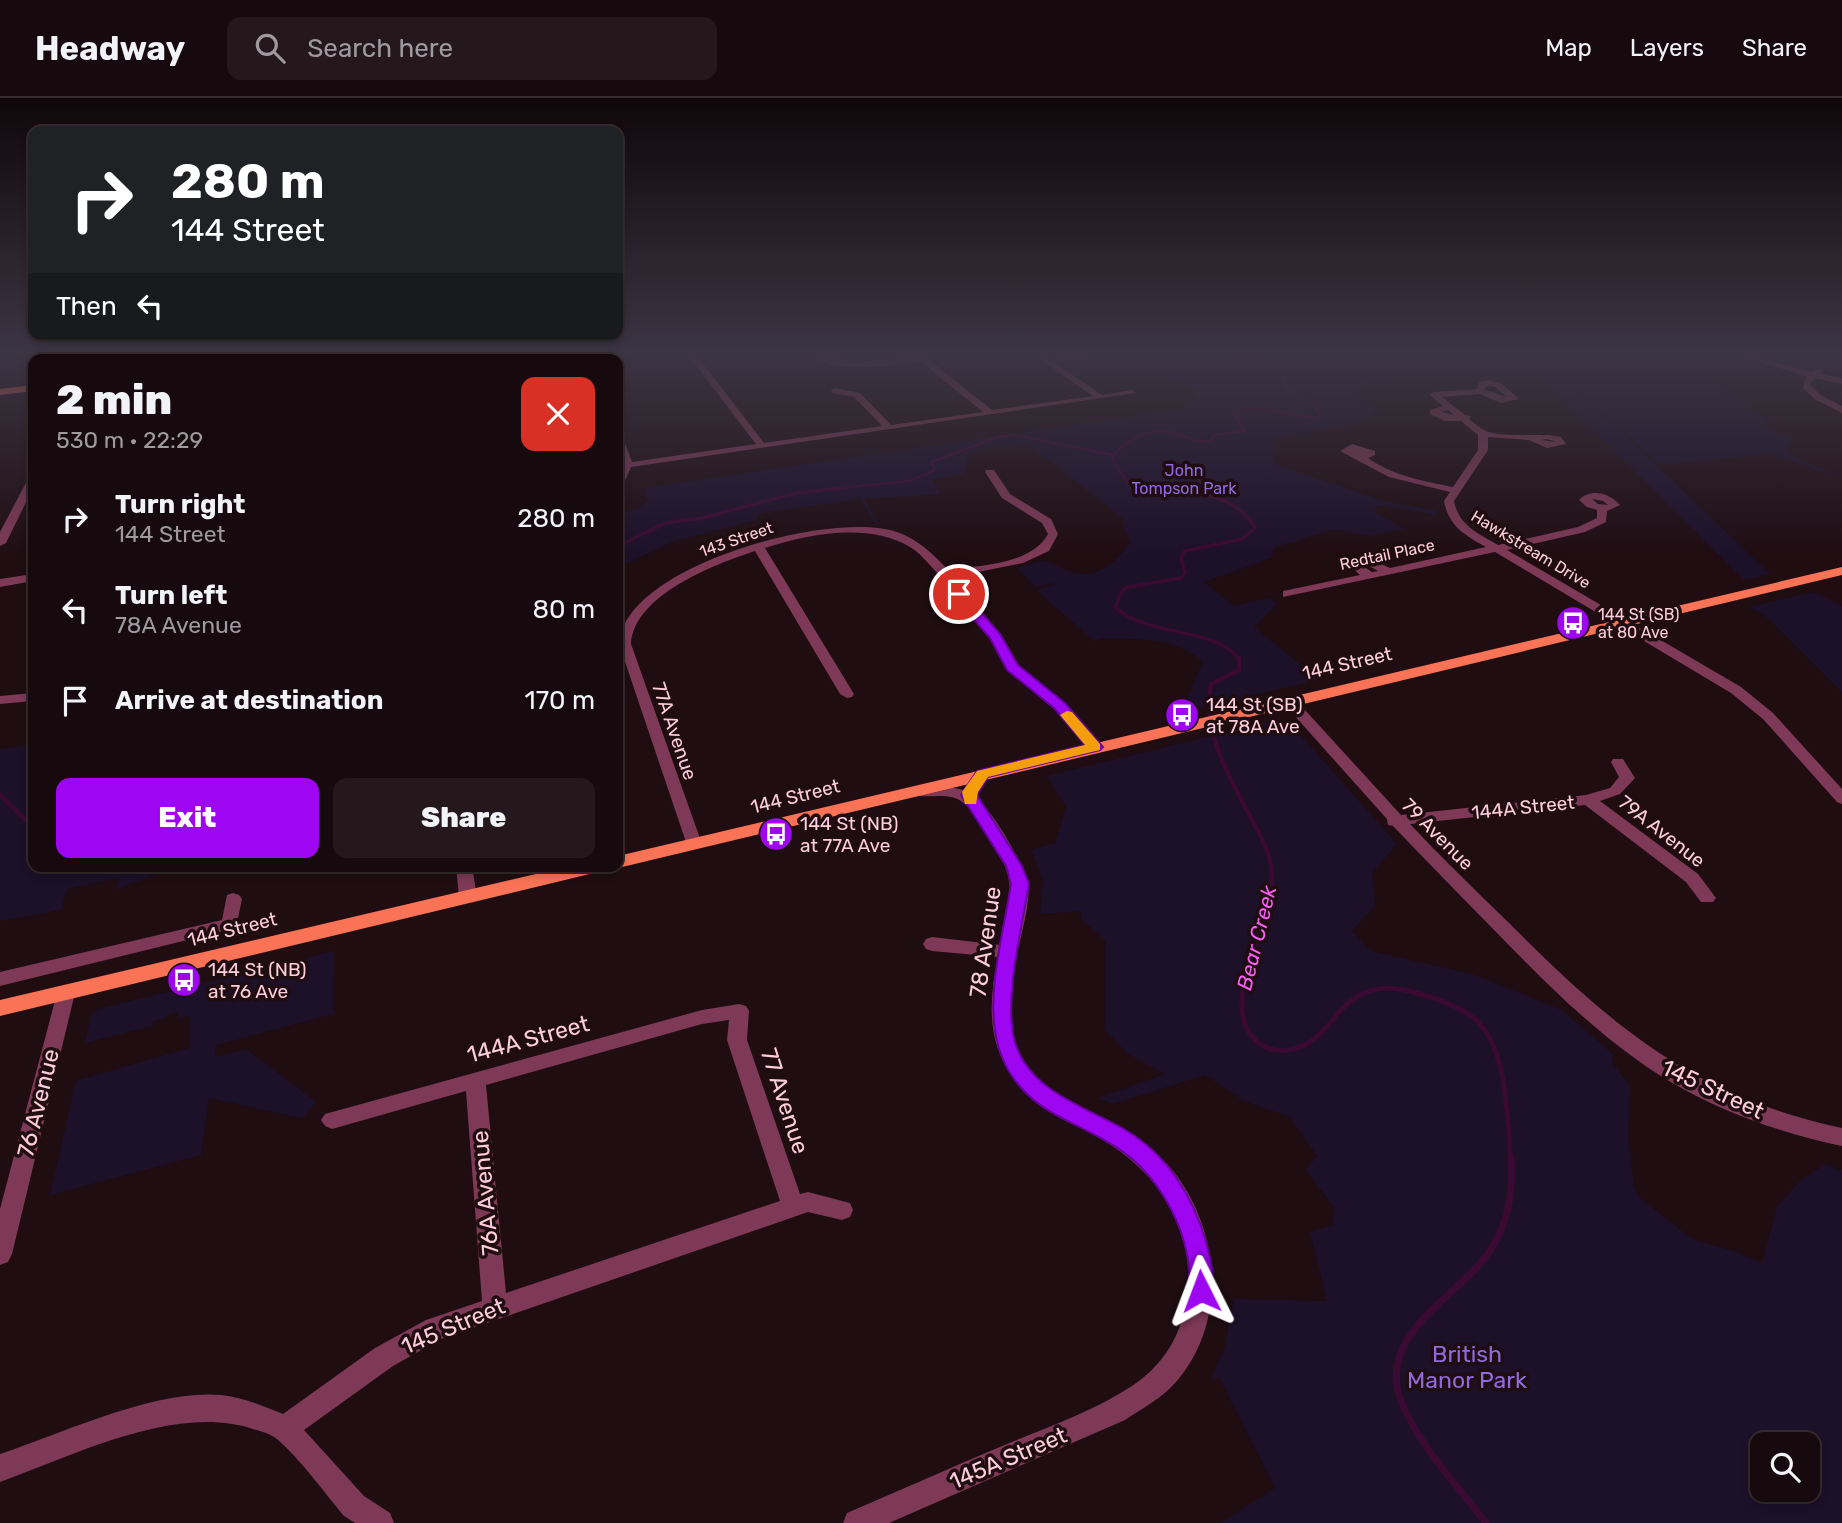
<!DOCTYPE html>
<meta charset="utf-8">
<style>
body{margin:0;font-family:Rubik,sans-serif;background:#24181c;color:#f1f3f6;height:100vh;display:flex;flex-direction:column;font-size:26px;white-space:nowrap}
*{box-sizing:border-box;margin:0}
p{font-size:23px;color:#9e9a9e}
.icon{flex:none;width:38px;height:38px;fill:none;stroke:currentColor;stroke-width:2;stroke-linecap:round;stroke-linejoin:round}
.map{position:relative;flex:1;overflow:hidden}
.drawer{position:absolute;left:28px;top:256px;width:595px;height:518px;display:flex;flex-direction:column;background:#170a0e;border-radius:14px;box-shadow:0 4px 10px #0003,0 0 0 2px #362b2e}
.drawer>*{flex:none}
.top-card{position:absolute;left:28px;top:28px;width:595px;height:214px;border-radius:14px;box-shadow:0 4px 10px #0003,0 0 0 2px #362b2e;background:#202124;color:#fff;overflow:hidden}
.tools{position:absolute;left:1750px;top:1334px;display:grid;gap:14px}
.tools a{display:grid;place-items:center;width:70px;height:70px;border-radius:14px;background:#170a0e;box-shadow:0 4px 10px #0003,0 0 0 2px #362b2e;font-size:35px}
.pin{position:absolute;display:grid;place-items:center;width:60px;height:60px;color:#fff;margin:-30px;border:4px solid #fff;border-radius:50%;box-shadow:0 2px 7px #0007}
.me{position:absolute;width:77px;margin:-38px;rotate:357deg;stroke-linejoin:round;filter:drop-shadow(0 0 5px #0008)}
.turn{display:flex;align-items:center;gap:24px;height:147px;padding:0 28px;font-size:32px}
.turn .icon{width:91px;height:91px;stroke-width:2.5}
.turn b{display:block;font-size:49px;line-height:60px}
.then{display:flex;align-items:center;height:66px;padding:0 28px;background:#0003;gap:14px;font-size:26px}
.round{display:grid;place-items:center;flex:none;width:74px;height:74px;border-radius:14px;background:#24181c}
.headline{display:flex;align-items:center;justify-content:space-between;height:119px;padding:0 28px}
h1{font-size:42px;font-weight:800;line-height:52px}
.cta{display:flex;gap:14px;margin-top:auto;padding:14px 28px}
.cta a{flex:1;height:80px;border-radius:14px;background:#9e05f1;color:#fff;font-size:28px;font-weight:800;line-height:80px;text-align:center}
.cta a+a{background:#24181c;color:#f1f3f6}
ul{padding:0;list-style:none}
li{display:flex;align-items:center;gap:21px;height:91px;padding:0 28px}
li div{flex:1}
li b{display:block;font-size:26px}
li em{font-style:normal}
header{display:flex;align-items:center;gap:42px;box-sizing:border-box;height:98px;padding:0 35px;background:#170a0e;border-bottom:2px solid #362b2e}
header strong{font-size:33px}
nav{display:flex;gap:38px;margin-inline-start:auto;font-size:24px}
.search{width:490px;height:63px;background:#24181c;display:flex;align-items:center;gap:18px;box-sizing:border-box;padding:0 24px;border-radius:14px;color:#9e9a9e;font-size:26px}
.map>svg:first-child{display:block}
.green{fill:#1d1029;fill-rule:evenodd}
.lines{fill:none;stroke-linecap:round;stroke-linejoin:round}
.stream-far4{stroke:#3b0a32;stroke-width:2.5}
.stream-far3{stroke:#3b0a32;stroke-width:3.5}
.stream-far2{stroke:#3b0a32;stroke-width:4.5}
.stream-far1{stroke:#3b0a32;stroke-width:5}
.stream{stroke:#3b0a32;stroke-width:7}
.minor{fill:#7d3955;fill-rule:evenodd}
.major{fill:#fb7356;fill-rule:evenodd}
.route{fill:#9e05f1;stroke:#67039d;stroke-width:2}
.slow{fill:#f59e0b}
.labels{text-anchor:middle;stroke-width:7;stroke-linejoin:round;paint-order:stroke}
.far-park-label{font-size:16px;fill:#8e6be0;stroke:#1f0d12}
.far-street-label{font-size:16px;fill:#fecddd;stroke:#1f0d12}
.far-poi-label{font-size:16px;fill:#fecddd;stroke:#1f0d12;text-anchor:start}
.street-label{font-size:19px;fill:#fecddd;stroke:#1f0d12}
.poi-label{font-size:19px;fill:#fecddd;stroke:#1f0d12;text-anchor:start}
.water-label{font-size:21px;font-style:italic;fill:#fb5df9;stroke:#1f0d12}
.near-street-label{font-size:23px;fill:#fecddd;stroke:#1f0d12}
.near-park-label{font-size:23px;fill:#8e6be0;stroke:#1f0d12}
</style>
<header>
<strong>Headway</strong>
<div class="search"><svg class="icon" aria-label="search" viewBox="0 0 24 24"><circle cx="10" cy="10" r="6"/><path d="M15 15l6 6"/></svg>Search here</div>
<nav><a>Map</a><a>Layers</a><a>Share</a></nav>
</header>
<div class="map">
<svg width="1842" height="1425" viewBox="0 0 1842 1425">
<rect width="100%" height="100%" fill="#1f0d12"/>
<path class="green" d="M1140,258H1316L1313,259L1352,279L1395,281L1364,287L1356,296L1365,308L1375,311L1374,316L1353,326L1272,341L1274,352L1271,354L1277,367L1387,404L1435,412L1437,417L1378,407L1375,414L1404,431L1370,438L1334,431L1274,450L1271,460L1204,484L1234,508L1268,500L1278,505L1254,529L1319,582L1185,613L1183,611L1203,563C1174,543 1160,542 1126,541C1113,540 1107,539 1094,543L1036,492L1060,484L1035,489L1017,470L1045,462C1087,485 1102,480 1131,444L1123,428V421L1030,347L986,350L967,358L965,376L933,382L941,396L864,401L878,424L876,427L860,401L760,415L756,422L671,444L618,470V416L639,410L648,402L643,390L1187,310L1197,300L1196,291L1145,273Z
M1397,258C1438,265 1479,267 1520,260L1519,258H1543L1770,476L1744,482L1522,261L1396,279L1393,278L1428,272Z
M1562,258H1680L1734,298L1634,263L1737,301L1768,324L1758,327L1792,341L1785,354L1842,380L1769,356L1660,367L1545,260Z
M1813,494L1842,508V594L1763,516L1749,509Z
M1272,623H1284L1304,641L1397,746L1372,775L1375,808L1352,833L1370,853L1472,876L1562,912L1613,956L1612,965L1630,988L1628,1040L1634,1089L1639,1099L1692,1141L1739,1155L1762,1165L1777,1109L1799,1084L1826,1065L1839,1073L1842,1071V1425H1221L1275,1390L1219,1279L1211,1282L1224,1252L1234,1201L1327,1203L1310,1134L1332,1127L1334,1110L1306,1072L1317,1058L1290,1019L1244,1003L1205,977L1113,1006L1098,1000L1165,976L1128,956L1106,933V843L1082,822V813L1040,816L1043,781L1031,752L1056,745L1066,708L1047,678ZM1762,1346H1808V1391H1762Z
M33,646V768H176L116,792L119,780L67,791L61,812L0,823V651Z
M334,853L333,916L216,947L215,959L246,951L316,1004L302,1020L209,1000L201,1057L50,1097L76,983L189,950L190,917L178,920V914L167,917L166,920L153,923L152,928L85,945L91,917L98,911Z"/>
<g class="lines">
<path class="stream-far4" d="M832,391L909,383L935,372L932,364L997,339L1015,337L1113,357
M1155,391L1129,387L1112,361C1123,341 1152,329 1174,335C1189,339 1195,345 1211,343L1214,337L1245,333L1235,317C1258,301 1294,323 1320,319L1314,306L1287,291L1282,274L1288,270L1287,267L1263,262H1232L1228,258"/>
<path class="stream-far3" d="M1141,389C1180,395 1235,391 1255,430L1242,441L1185,453L1181,459L1185,475L1181,480L1128,489L1122,493L1115,509C1144,538 1221,530 1239,562
M618,448L666,425L702,420L797,395L849,389"/>
<path class="stream-far2" d="M1239,560V572L1211,586C1202,634 1229,679 1251,720C1262,742 1272,755 1272,781
M0,697L33,729"/>
<path class="stream-far1" d="M1272,779C1272,826 1235,871 1243,918C1245,931 1252,941 1263,948C1270,952 1280,953 1288,952C1326,947 1331,911 1362,896C1382,886 1404,891 1424,897C1442,903 1461,909 1476,922C1508,950 1507,1023 1511,1063"/>
<path class="stream" d="M1486,1425C1457,1387 1419,1348 1401,1303C1375,1236 1460,1198 1490,1153C1509,1124 1513,1094 1511,1061"/>
<path class="minor" d="M458,258H466L467,261H459Z
M572,258H580L582,261H574Z
M689,258H697L764,345L882,328L854,299L832,295L831,293L835,290L860,295L891,327L983,314L921,264C887,267 838,277 808,258L867,263L924,258L992,312L1093,298L1035,258H1044L1049,261L1088,258L1085,261L1055,265L1102,297L1132,292L1136,295L631,369L626,381L618,387L622,368L618,337L623,340L632,364L756,346Z
M1739,258H1751L1811,274L1819,270L1823,272L1819,276L1842,280V286L1814,280L1810,287L1822,298L1842,308V315L1816,302L1803,290L1806,278Z
M1488,282L1501,285L1519,301L1501,305L1480,296L1442,299L1465,317L1470,318V322C1475,325 1479,330 1484,332C1500,341 1541,334 1561,339L1566,346L1547,350L1529,342L1488,339V352L1454,403C1459,428 1478,435 1498,447L1578,429L1597,420V412L1587,409L1579,402C1591,390 1609,395 1620,407L1607,413L1606,424L1585,434L1507,452L1741,589L1773,615L1842,691V706L1837,704L1763,621L1731,595L1495,454L1283,499V493L1360,477L1350,468L1352,463L1371,461L1390,470L1486,449C1465,437 1449,429 1444,403L1450,394L1389,379L1340,353L1352,346L1375,353V357L1368,360C1393,378 1424,383 1453,389L1478,352V337L1461,323H1445L1430,316V312L1443,308L1430,297L1434,294L1477,291L1479,284ZM1486,288L1495,289L1507,299L1485,292ZM1448,312L1454,317L1441,314ZM1546,341L1554,343L1555,344L1542,342ZM1592,401L1603,403L1608,407L1598,406ZM1363,468H1369L1378,473L1372,474Z
M986,372H994L1010,396L1051,421L1058,436L1049,453L1023,465L953,479L1001,536L1020,569L1063,603L1100,646L1102,649L1100,652H1090L1053,609L1010,575L990,540L942,481L938,479L937,475C929,466 920,455 910,449C868,424 808,436 765,450L854,596L852,599L847,600L840,596L755,453C715,466 634,497 631,546L702,746L700,750H688L619,546C624,467 832,412 897,434C918,441 933,456 948,472C980,467 1031,467 1048,436L1042,425L1002,400L985,374Z
M33,378V390L6,445L0,448V434L28,381Z
M33,476V483L0,489V481Z
M33,595V603L0,606V598Z
M1289,599L1294,600L1401,717L1586,697L1610,690L1619,679L1611,664L1613,661H1623L1635,680L1620,696L1600,703L1698,776L1716,800L1713,804H1701L1686,784L1585,707L1410,726C1442,760 1475,792 1508,824C1613,929 1693,998 1842,1030V1048C1781,1035 1723,1015 1669,983C1603,943 1550,889 1497,835C1462,799 1427,764 1393,728L1388,727L1387,721L1284,606L1282,603L1284,600Z
M918,689C935,689 957,687 972,696C989,706 1027,770 1029,790C1027,842 994,900 1017,951C1040,1003 1106,1015 1147,1047C1217,1102 1236,1216 1176,1284C1162,1300 1143,1310 1125,1322L889,1425H843L847,1415C901,1392 954,1368 1007,1346C1050,1328 1094,1313 1132,1288C1165,1266 1183,1235 1187,1196C1196,1122 1153,1069 1091,1035C1064,1020 1033,1006 1014,981C986,943 989,903 998,859L932,853L926,851L923,846L926,841L932,839L1001,847C1013,790 1018,778 981,729C976,721 969,708 961,703C947,694 928,701 913,697L910,694Z
M456,768H472L477,799L474,803H462L459,799Z
M233,795L239,797L242,801L236,830L0,888V874L222,822L227,797Z
M66,888L73,890L75,895L12,1156L8,1164L0,1167V1111L57,895L59,890Z
M739,906L746,908L749,913L747,942L800,1096L808,1094L850,1105L853,1112L850,1119L842,1122L808,1114L441,1241L393,1268L304,1332L364,1398L390,1415L394,1425H355L344,1418C324,1394 300,1361 277,1341C271,1336 260,1333 253,1331C175,1305 73,1358 0,1384V1356C63,1335 155,1291 221,1297C242,1299 263,1308 283,1316L375,1250L426,1222L482,1203L466,993L332,1031L325,1028L321,1022L325,1016L702,912ZM729,922L727,942L780,1103L506,1195L486,987L702,926Z"/>
<path class="major" d="M315,258H342L337,261H307Z
M33,287V293L0,297V291Z
M1842,469V477L618,770L611,768H618V758Z
M570,768H607L598,774L0,918V902Z"/>
</g>
<linearGradient id="sky" x2="0" y2="1"><stop stop-color="#11070a"/><stop offset="0.56" stop-color="#3c3544"/><stop offset="1" stop-color="#3c3544" stop-opacity="0"/></linearGradient>
<rect width="1842" height="457" fill="url(#sky)"/>
<path class="route" d="M954,493H963L1000,536L1018,567L1065,605L1103,649L1100,652L988,679L977,697L1022,768L1029,786C1022,829 1003,903 1015,944C1029,993 1086,1009 1124,1031C1167,1056 1193,1098 1206,1144C1211,1163 1217,1183 1209,1201L1201,1205L1192,1201C1187,1190 1190,1181 1189,1170C1186,1137 1170,1103 1149,1078C1125,1048 1088,1034 1056,1017C962,966 998,869 1011,786L1006,768L961,697L977,673L1085,647L1055,611L1007,572L990,540L954,499Z"/>
<path class="slow" d="M1067,613L1072,614L1100,646V652L988,679L978,694L976,706H965L962,694L977,673L1085,647L1060,617Z"/>
<defs>
<g id="bus-disc" transform="scale(1.75)"><circle r="9.5" fill="#9e05f1" stroke="#1f0d12"/><path d="M-5-6H5V4H4V6H2V4H-2V6H-4V4H-5ZM-3.5-4V0h7V-4ZM-3.5 1.2v1.5H-2V1.2ZM2 1.2v1.5H3.5V1.2Z" fill="#fff"/></g>
</defs>
<g fill-rule="evenodd">
<use href="#bus-disc" x="1573" y="525"/>
<use href="#bus-disc" x="1182" y="617"/>
<use href="#bus-disc" x="776" y="736"/>
<use href="#bus-disc" x="184" y="882"/>
</g>
<g class="labels">
<g class="far-park-label">
<text x="1184" y="378">John<tspan x="1184" dy="18">Tompson Park</tspan></text>
</g>
<g class="far-street-label">
<text transform="translate(736 441) rotate(-19)" y="6">143 Street</text>
<text transform="translate(1531 451) rotate(31)" y="6">Hawkstream Drive</text>
<text transform="translate(1387 456) rotate(-12)" y="6">Redtail Place</text>
</g>
<g class="far-poi-label">
<text x="1598" y="522">144 St (SB)<tspan x="1598" dy="18">at 80 Ave</tspan></text>
</g>
<g class="street-label">
<text transform="translate(1347 565) rotate(-13)" y="7">144 Street</text>
<text transform="translate(675 633) rotate(71)" y="7">77A Avenue</text>
<text transform="translate(795 698) rotate(-14)" y="7">144 Street</text>
<text transform="translate(1523 709) rotate(-6)" y="7">144A Street</text>
<text transform="translate(1662 733) rotate(38)" y="7">79A Avenue</text>
<text transform="translate(1438 736) rotate(45)" y="7">79 Avenue</text>
<text transform="translate(232 831) rotate(-14)" y="7">144 Street</text>
</g>
<g class="poi-label">
<text x="1206" y="613">144 St (SB)<tspan x="1206" dy="22">at 78A Ave</tspan></text>
<text x="800" y="732">144 St (NB)<tspan x="800" dy="22">at 77A Ave</tspan></text>
<text x="208" y="878">144 St (NB)<tspan x="208" dy="22">at 76 Ave</tspan></text>
</g>
<g class="water-label">
<text transform="translate(1257 840) rotate(-76)" y="7">Bear Creek</text>
</g>
<g class="near-street-label">
<text transform="translate(985 844) rotate(-82)" y="8">78 Avenue</text>
<text transform="translate(528 941) rotate(-15)" y="8">144A Street</text>
<text transform="translate(1713 991) rotate(25)" y="8">145 Street</text>
<text transform="translate(785 1003) rotate(72)" y="8">77 Avenue</text>
<text transform="translate(38 1005) rotate(-76)" y="8">76 Avenue</text>
<text transform="translate(485 1095) rotate(-95)" y="8">76A Avenue</text>
<text transform="translate(453 1228) rotate(-23)" y="8">145 Street</text>
<text transform="translate(1008 1360) rotate(-23)" y="8">145A Street</text>
</g>
<g class="near-park-label">
<text x="1467" y="1264">British<tspan x="1467" dy="26">Manor Park</tspan></text>
</g>
</g>
</svg>
<div class="tools">
<a><svg class="icon" aria-label="search" viewBox="0 0 24 24"><circle cx="10" cy="10" r="6"/><path d="M15 15l6 6"/></svg></a>
</div>
<div class="pin" style="left:959px;top:496px;background:#d93025"><svg class="icon" aria-label="arrive" viewBox="0 0 24 24"><path d="M6 21V4h12l-3 4 3 4H6"/></svg></div>
<svg class="me" style="left:1201px;top:1193px" viewBox="-20 -20 40 40"><path d="M0-17L14 15 0 8-14 15z" fill="#9e05f1" stroke="#fff" stroke-width="4"/></svg>
<div class="top-card">
<div class="turn"><svg class="icon" aria-label="right" viewBox="0 0 24 24"><path d="M7 20v-9h11M14 6l5 5-5 5"/></svg><div><b>280 m</b>144 Street</div></div>
<div class="then">Then<svg class="icon" aria-label="left" viewBox="0 0 24 24"><path d="M17 20v-9H6M10 6l-5 5 5 5"/></svg></div>
</div>
<section class="drawer">
<div class="headline"><div><h1>2 min</h1><p>530 m · 22:29</p></div><a class="round" style="background:#d93025;color:#fff"><svg class="icon" aria-label="close" viewBox="0 0 24 24"><path d="M6 6l12 12M18 6L6 18"/></svg></a></div>
<ul>
<li><svg class="icon" aria-label="right" viewBox="0 0 24 24"><path d="M7 20v-9h11M14 6l5 5-5 5"/></svg><div><b>Turn right</b><p>144 Street</p></div><em>280 m</em></li>
<li><svg class="icon" aria-label="left" viewBox="0 0 24 24"><path d="M17 20v-9H6M10 6l-5 5 5 5"/></svg><div><b>Turn left</b><p>78A Avenue</p></div><em>80 m</em></li>
<li><svg class="icon" aria-label="arrive" viewBox="0 0 24 24"><path d="M6 21V4h12l-3 4 3 4H6"/></svg><div><b>Arrive at destination</b></div><em>170 m</em></li>
</ul>
<div class="cta"><a>Exit</a><a>Share</a></div>
</section>
</div>
